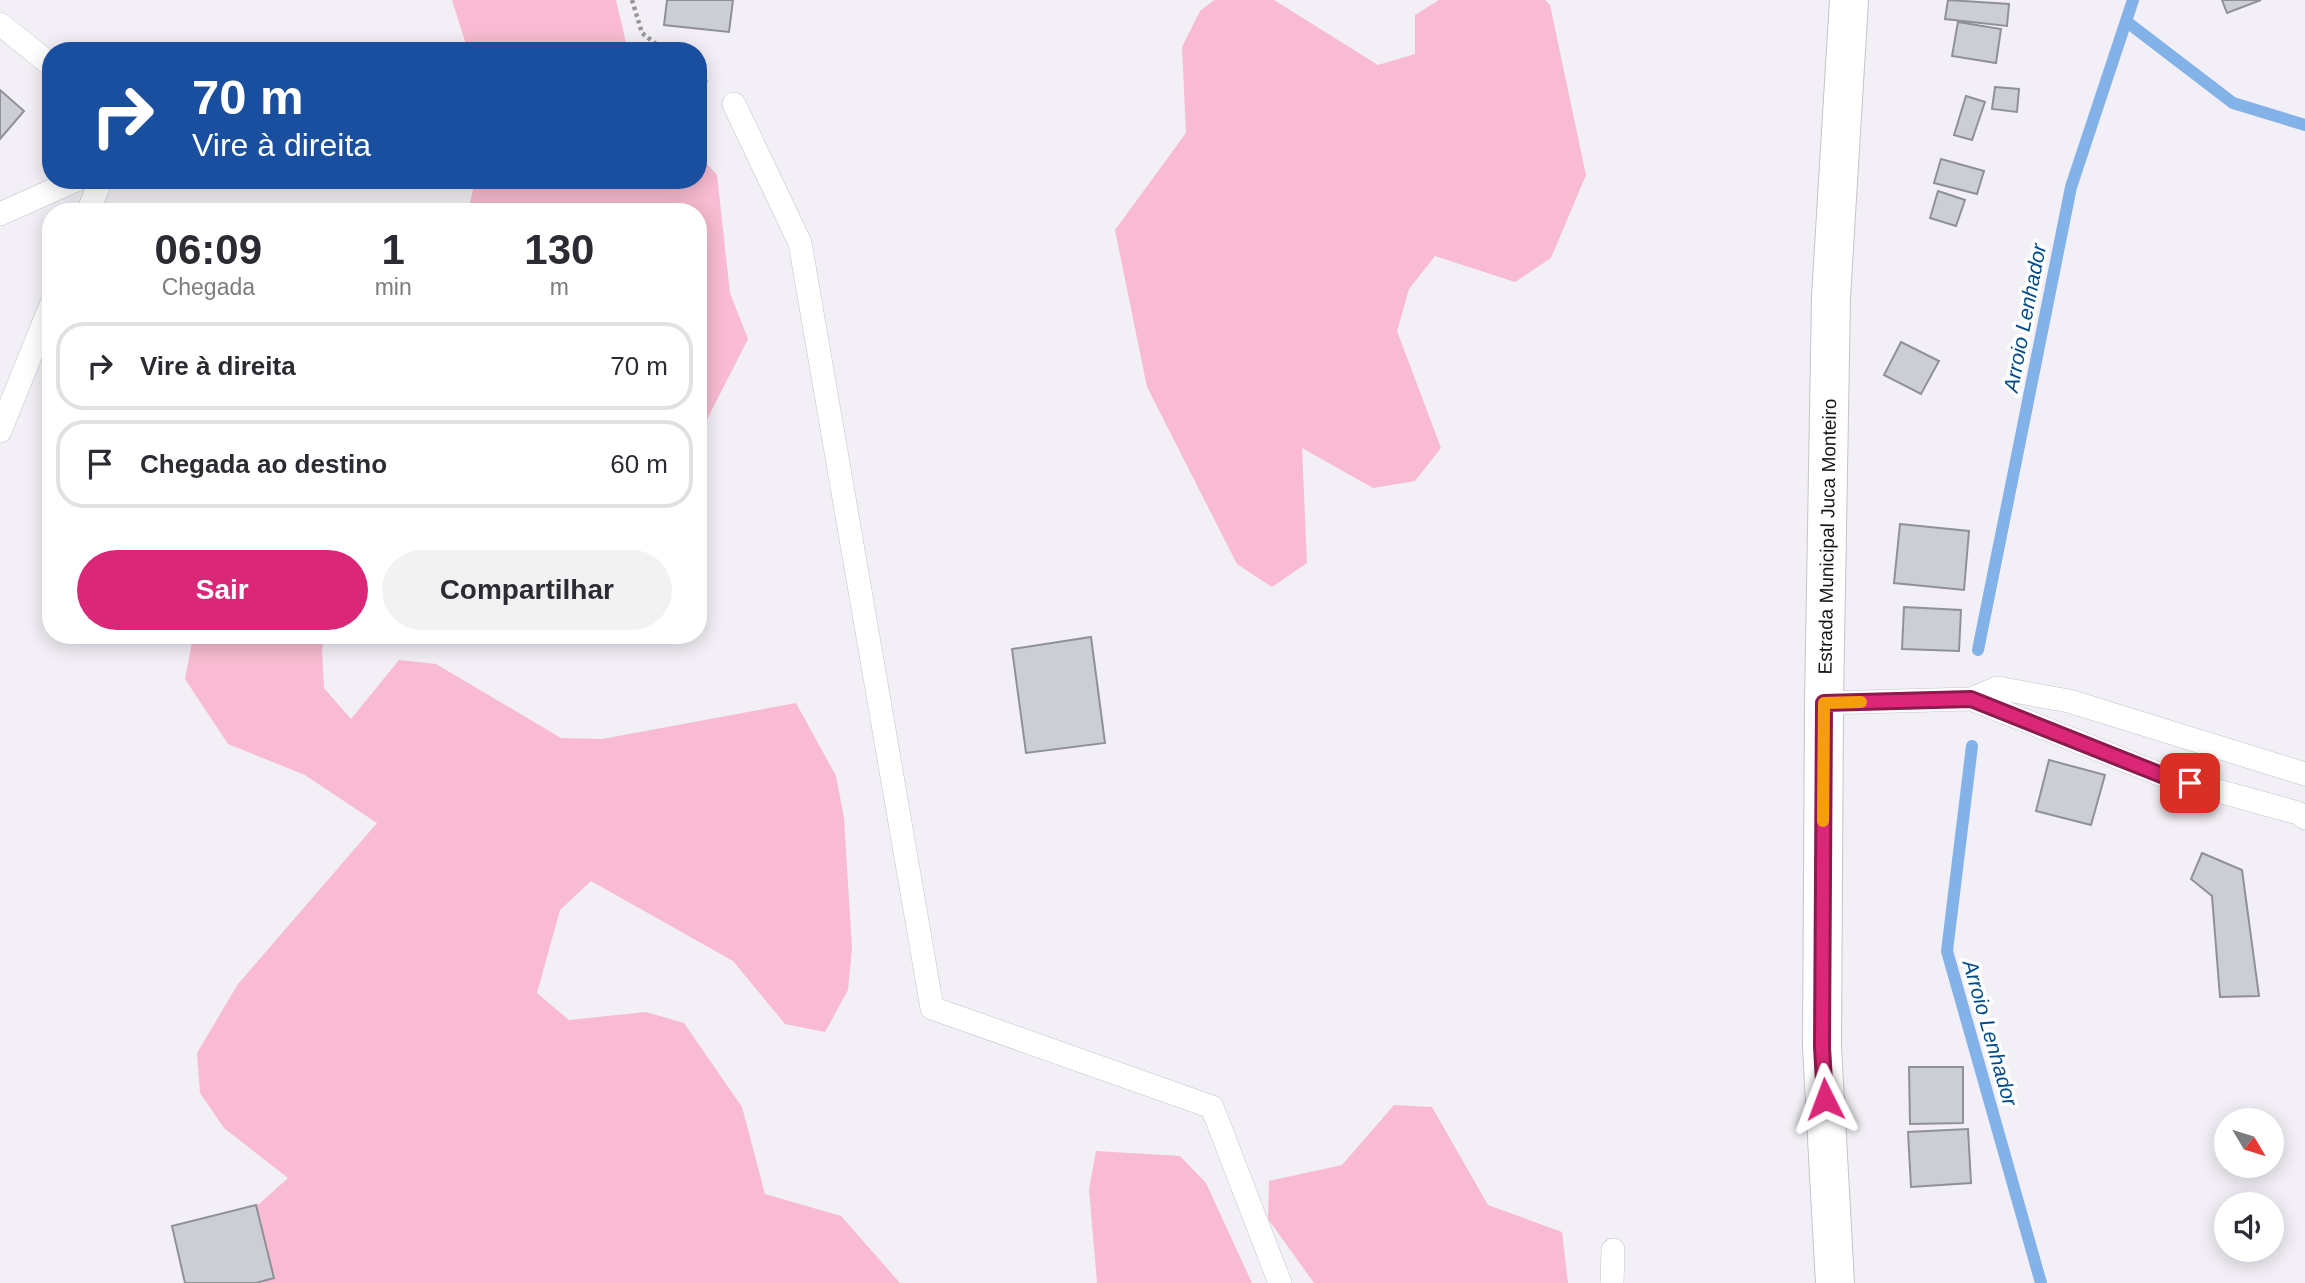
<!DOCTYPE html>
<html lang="pt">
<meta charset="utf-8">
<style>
body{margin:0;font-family:Arial,sans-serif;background:#f2f2f3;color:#2b2b33;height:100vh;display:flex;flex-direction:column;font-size:26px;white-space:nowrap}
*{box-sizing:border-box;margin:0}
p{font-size:23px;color:#7c7c81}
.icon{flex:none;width:38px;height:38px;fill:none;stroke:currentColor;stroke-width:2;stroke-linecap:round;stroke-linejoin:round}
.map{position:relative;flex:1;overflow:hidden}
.details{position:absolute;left:42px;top:203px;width:665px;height:441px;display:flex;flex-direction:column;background:#fff;border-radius:28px;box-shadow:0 4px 18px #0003}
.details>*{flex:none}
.banner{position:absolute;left:42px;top:42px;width:665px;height:147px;border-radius:28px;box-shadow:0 4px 18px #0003;background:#1a4fa0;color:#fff;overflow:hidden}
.needle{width:46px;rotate:128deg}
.fabs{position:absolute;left:2214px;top:1108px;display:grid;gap:14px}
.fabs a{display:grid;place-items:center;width:70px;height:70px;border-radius:50%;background:#fff;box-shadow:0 4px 18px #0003;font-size:35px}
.pin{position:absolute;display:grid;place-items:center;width:60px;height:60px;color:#fff;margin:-30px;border-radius:14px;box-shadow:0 4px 10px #0006}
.me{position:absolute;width:77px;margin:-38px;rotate:357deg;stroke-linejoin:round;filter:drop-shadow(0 0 5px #0008)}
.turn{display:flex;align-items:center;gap:24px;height:147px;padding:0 35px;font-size:32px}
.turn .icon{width:91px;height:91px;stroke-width:2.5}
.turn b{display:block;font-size:49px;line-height:60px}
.eta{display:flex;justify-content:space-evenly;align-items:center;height:119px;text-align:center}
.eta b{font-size:42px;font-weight:700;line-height:49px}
.cta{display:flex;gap:14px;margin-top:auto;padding:14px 35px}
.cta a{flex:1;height:80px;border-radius:42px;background:#db2777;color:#fff;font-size:28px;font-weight:700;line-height:80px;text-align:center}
.cta a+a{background:#f2f2f3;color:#2b2b33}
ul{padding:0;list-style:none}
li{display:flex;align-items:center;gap:21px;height:88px;margin:0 14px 10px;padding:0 21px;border:4px solid #e1e1e2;border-radius:28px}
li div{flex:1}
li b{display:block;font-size:26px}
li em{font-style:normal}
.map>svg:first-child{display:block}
.green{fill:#f8bbd1}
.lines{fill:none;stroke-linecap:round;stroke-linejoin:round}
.stream{stroke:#83b2e9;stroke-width:12}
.building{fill:#ccced5;stroke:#909198;stroke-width:2}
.lane-casing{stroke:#c6c3ca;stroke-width:24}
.secondary-casing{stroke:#c6c3ca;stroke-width:40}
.path{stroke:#99979c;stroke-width:4.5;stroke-dasharray:3.5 3.5;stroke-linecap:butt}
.lane{stroke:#fff;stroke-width:23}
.secondary{stroke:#fff;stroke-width:38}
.route-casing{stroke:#8e194d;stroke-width:18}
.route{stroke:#db2777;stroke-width:12}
.slow{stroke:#f59e0b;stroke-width:12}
.labels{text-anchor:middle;stroke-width:7;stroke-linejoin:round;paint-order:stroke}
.street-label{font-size:19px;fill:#151417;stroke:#fff}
.water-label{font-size:21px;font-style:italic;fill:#014b8b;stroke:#fff}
</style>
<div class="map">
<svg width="2305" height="1283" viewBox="0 0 2305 1283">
<rect width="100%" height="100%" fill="#f2eff6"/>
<path class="green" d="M452,0H616L628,51H468Z
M1214,0H1274L1378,65L1415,54V15L1439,0H1545L1550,5L1586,175L1551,258L1515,282L1435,256L1409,289L1397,331L1441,448L1415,481L1373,488L1302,448L1307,563L1272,587L1237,564L1147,387L1115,230L1186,133L1182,47L1200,11Z
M698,154L717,175L730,293L748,339L698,437V212H468L475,180H698Z
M197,635H327L322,648L324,688L351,719L399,660L436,664L561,738L602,739L796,703L836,776L844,818L852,948L848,990L825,1032L785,1024L733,961L591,881L560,910L537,993L569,1020L646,1012L684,1023L742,1107L765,1194L841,1216L900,1283H264L220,1242L183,1226L259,1204L288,1178L224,1128L200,1093L197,1053L238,984L377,823L305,775L228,744L185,679L192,642Z
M1394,1105L1432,1107L1488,1205L1562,1232L1568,1283H1314L1268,1219L1269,1181L1342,1165Z
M1096,1151L1180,1156L1206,1183L1252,1283H1097L1089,1189Z"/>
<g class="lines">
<path class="stream" d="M2127,22L2233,103L2305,125
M1978,650L2071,187L2133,0
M1972,746L1947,951L2041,1283"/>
</g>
<path class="building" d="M667,0H733L729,32L664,25Z
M1948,0L2009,4L2007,26L1945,19Z
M2222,0H2261L2227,13Z
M1958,22L2001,29L1996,63L1952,56Z
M1995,87L2019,89L2017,112L1992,109Z
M0,90L24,111L0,139Z
M1966,96L1985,102L1972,140L1954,135Z
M1941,159L1984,171L1977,194L1934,183Z
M1938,191L1965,200L1956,226L1930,218Z
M1901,342L1939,361L1921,394L1884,375Z
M1900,524L1969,531L1964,590L1894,583Z
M1904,607L1961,610L1959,651L1902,649Z
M1091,637L1105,743L1026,753L1012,649Z
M2049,760L2105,775L2091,825L2036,811Z
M2202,853L2242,870L2259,996L2220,997L2212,896L2191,879Z
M1909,1067H1963V1123L1910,1124Z
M1968,1129L1971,1183L1911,1187L1908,1132Z
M256,1205L274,1278L256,1283H185L172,1226Z"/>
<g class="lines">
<g class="lane-casing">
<path id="lane" d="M0,24L51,65
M734,104L800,243L932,1008L1212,1107L1280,1283
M88,212L101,180
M0,214L76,180
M0,431L51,305
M1971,699L2164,776L2298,813L2305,818
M1824,703L1971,699L1997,688L2069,701L2305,774
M1612,1283L1613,1250"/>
</g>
<g class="secondary-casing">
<g id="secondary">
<path id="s1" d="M1835,1283L1822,1047L1824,703L1831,297L1849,0"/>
</g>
</g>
<path class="path" d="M632,0L642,33L665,51
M698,77L709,84"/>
<use href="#lane" class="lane"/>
<use href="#secondary" class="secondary"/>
</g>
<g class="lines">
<g class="route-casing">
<path id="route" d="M1825,1099L1822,1047L1824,703L1971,699L2164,776L2190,783"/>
</g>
<use href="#route" class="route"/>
<path class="slow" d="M1823,821L1824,703L1861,702"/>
</g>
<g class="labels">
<g class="street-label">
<text dy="7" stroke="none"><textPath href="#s1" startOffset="747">Estrada Municipal Juca Monteiro</textPath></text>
</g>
<g class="water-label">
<text transform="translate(2025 318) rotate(-79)" y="7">Arroio Lenhador</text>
<text transform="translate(1990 1033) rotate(74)" y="7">Arroio Lenhador</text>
</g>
</g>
</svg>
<div class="fabs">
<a><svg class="needle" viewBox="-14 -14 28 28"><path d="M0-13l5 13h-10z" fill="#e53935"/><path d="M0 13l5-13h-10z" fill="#7c7c81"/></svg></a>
<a><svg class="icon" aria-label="sound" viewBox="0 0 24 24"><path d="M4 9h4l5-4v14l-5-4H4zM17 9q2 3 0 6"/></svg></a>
</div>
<div class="pin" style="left:2190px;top:783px;background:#d93025"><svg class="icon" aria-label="arrive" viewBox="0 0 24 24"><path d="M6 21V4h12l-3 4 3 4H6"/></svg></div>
<svg class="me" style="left:1825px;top:1099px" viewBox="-20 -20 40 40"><path d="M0-17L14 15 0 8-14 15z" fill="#db2777" stroke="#fff" stroke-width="4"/></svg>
<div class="banner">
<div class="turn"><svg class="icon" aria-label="right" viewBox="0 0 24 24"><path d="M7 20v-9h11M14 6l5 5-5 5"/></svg><div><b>70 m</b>Vire à direita</div></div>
</div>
<section class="details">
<div class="eta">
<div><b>06:09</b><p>Chegada</p></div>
<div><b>1</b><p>min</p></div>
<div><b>130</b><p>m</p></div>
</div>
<ul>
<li><svg class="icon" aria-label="right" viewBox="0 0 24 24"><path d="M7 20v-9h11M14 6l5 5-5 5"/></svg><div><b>Vire à direita</b></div><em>70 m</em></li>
<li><svg class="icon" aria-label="arrive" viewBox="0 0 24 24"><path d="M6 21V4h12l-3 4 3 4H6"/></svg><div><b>Chegada ao destino</b></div><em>60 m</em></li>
</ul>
<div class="cta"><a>Sair</a><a>Compartilhar</a></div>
</section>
</div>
